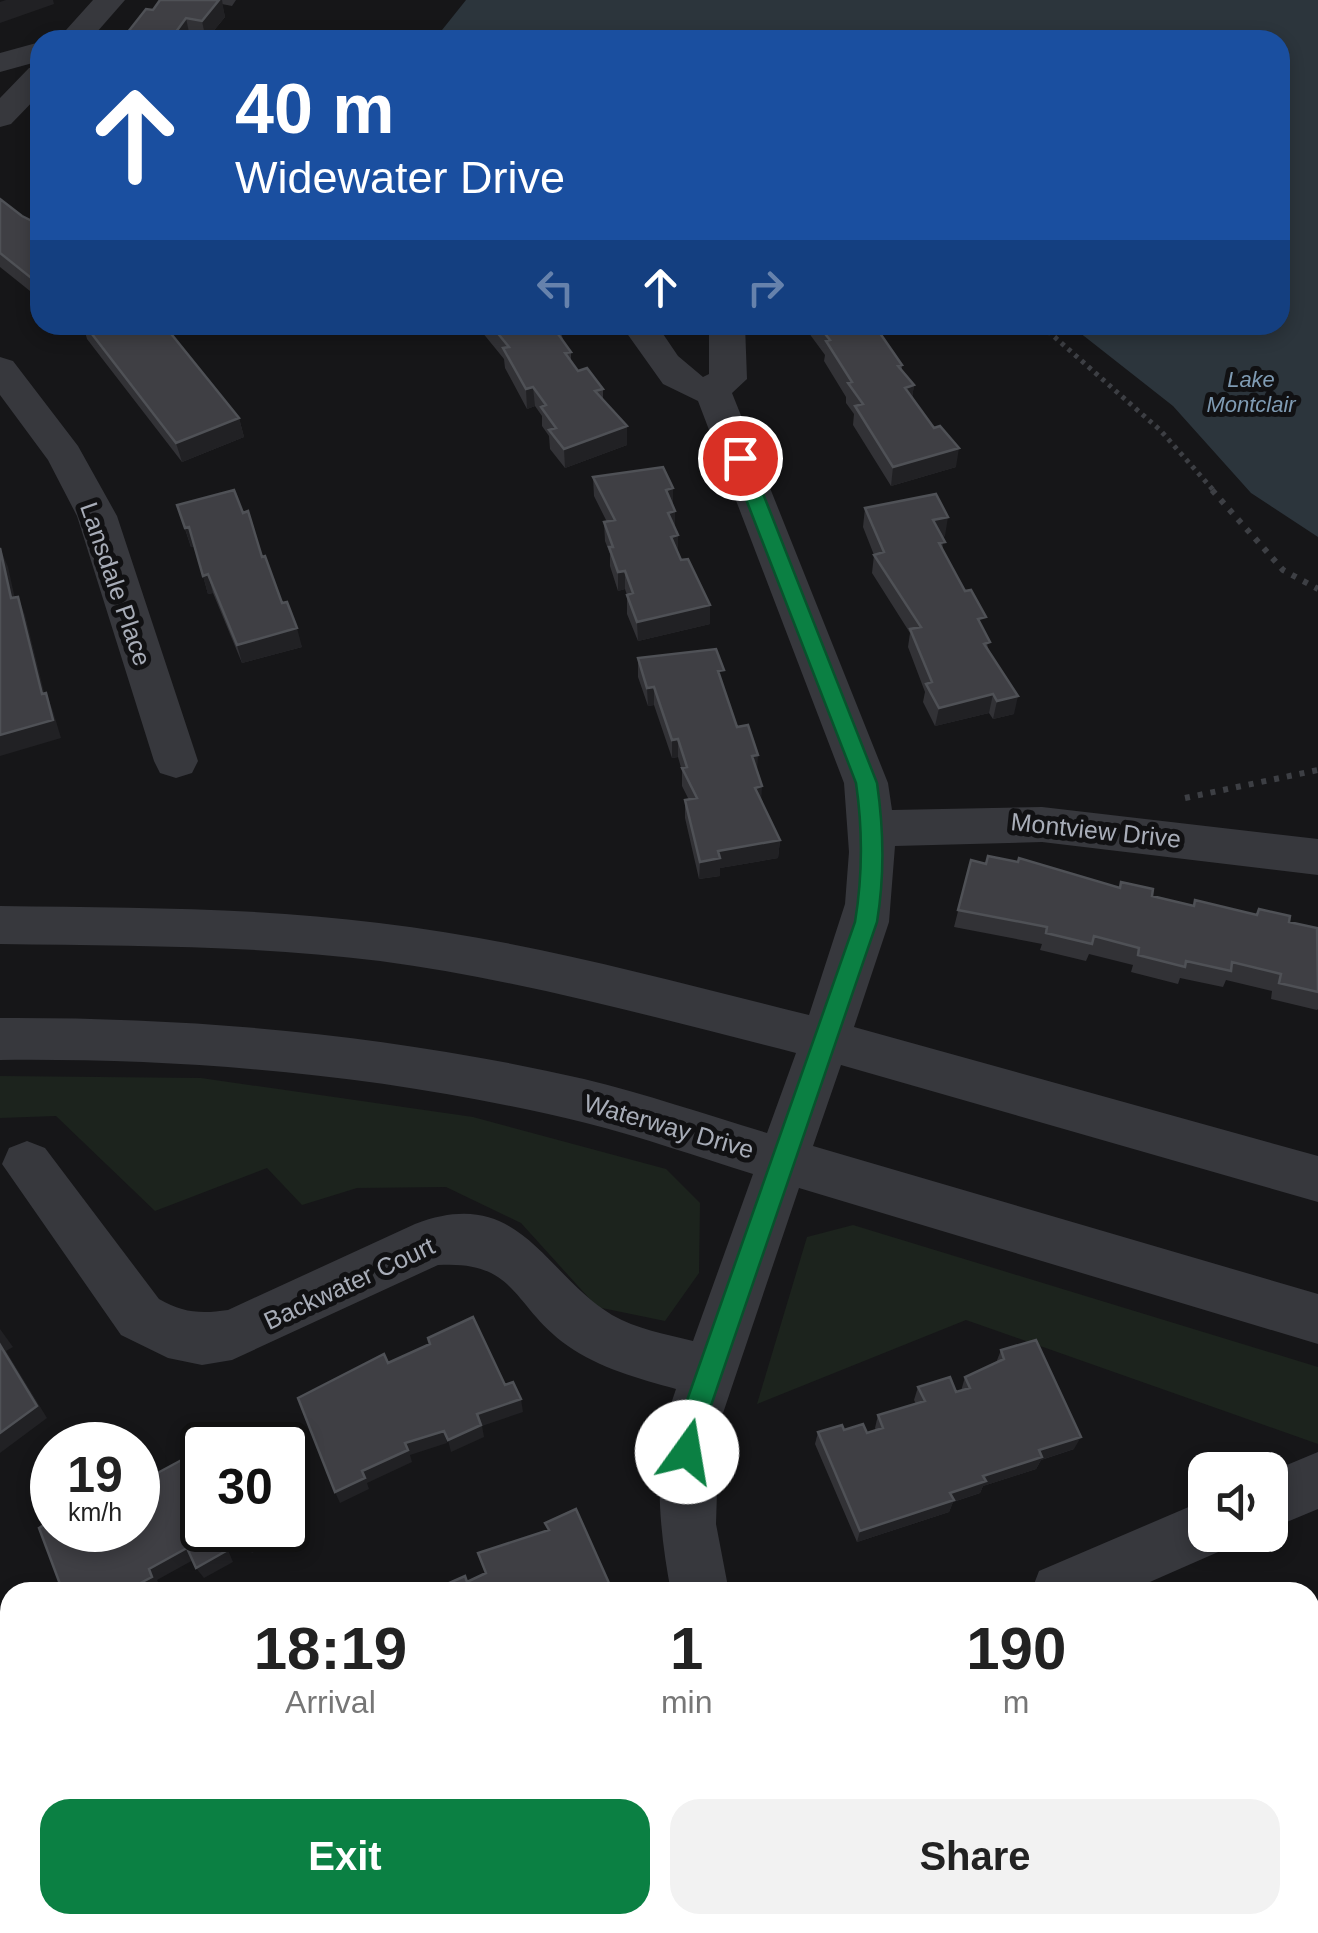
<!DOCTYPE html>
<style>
body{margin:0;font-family:Arial,sans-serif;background:#f2f2f2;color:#222;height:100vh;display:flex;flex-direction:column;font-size:38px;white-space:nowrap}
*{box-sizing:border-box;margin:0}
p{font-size:32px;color:#767676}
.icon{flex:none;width:55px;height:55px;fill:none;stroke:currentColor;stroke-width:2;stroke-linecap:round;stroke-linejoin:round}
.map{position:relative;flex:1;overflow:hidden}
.details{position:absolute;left:0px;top:1582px;width:1320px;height:352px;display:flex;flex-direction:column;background:#fff;border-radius:30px 30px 0 0;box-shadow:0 5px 15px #0003}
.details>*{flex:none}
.top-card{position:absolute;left:30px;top:30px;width:1260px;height:305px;border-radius:30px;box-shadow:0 5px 15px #0003;background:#1a4fa0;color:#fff;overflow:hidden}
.fabs{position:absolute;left:1188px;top:1452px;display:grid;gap:20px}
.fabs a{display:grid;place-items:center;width:100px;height:100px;border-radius:20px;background:#fff;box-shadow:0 5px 15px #0003;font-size:50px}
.speed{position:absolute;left:30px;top:1422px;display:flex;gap:20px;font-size:50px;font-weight:700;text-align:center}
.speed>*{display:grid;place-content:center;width:130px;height:130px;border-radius:50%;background:#fff;box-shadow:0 5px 15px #0003;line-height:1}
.speed small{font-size:25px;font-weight:400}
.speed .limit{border:5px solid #111;border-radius:15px;background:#fff;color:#111}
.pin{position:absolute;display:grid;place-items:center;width:85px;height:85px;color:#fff;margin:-42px;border:5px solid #fff;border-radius:50%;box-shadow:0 2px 10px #0007}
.me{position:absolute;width:110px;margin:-55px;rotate:13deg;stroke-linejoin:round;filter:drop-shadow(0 0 8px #0008)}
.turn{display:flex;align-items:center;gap:35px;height:210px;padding:0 40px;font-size:45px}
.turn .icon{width:130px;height:130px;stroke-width:2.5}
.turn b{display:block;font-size:70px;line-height:85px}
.lanes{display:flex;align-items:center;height:95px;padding:0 40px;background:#0003;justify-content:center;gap:50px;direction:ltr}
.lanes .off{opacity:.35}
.eta{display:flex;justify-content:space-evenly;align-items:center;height:170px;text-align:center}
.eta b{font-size:60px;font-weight:700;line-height:70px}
.button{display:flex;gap:20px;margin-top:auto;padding:20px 40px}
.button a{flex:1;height:115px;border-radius:30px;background:#0b8043;color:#fff;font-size:40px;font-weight:700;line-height:115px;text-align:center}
.button a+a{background:#f2f2f2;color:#222}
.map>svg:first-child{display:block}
.green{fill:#1c231d}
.water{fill:#2c353c}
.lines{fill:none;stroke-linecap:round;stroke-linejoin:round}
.path-far1{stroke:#3d3f44;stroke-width:5;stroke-dasharray:4 5;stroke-linecap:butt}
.path{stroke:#3d3f44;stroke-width:6;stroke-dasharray:5 8;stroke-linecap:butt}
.minor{fill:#37383d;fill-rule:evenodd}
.wall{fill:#323236}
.shaded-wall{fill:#212124}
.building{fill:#3f3f44;stroke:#4f5156;stroke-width:2.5}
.route{fill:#0b8043;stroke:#07532c;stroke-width:2.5}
.labels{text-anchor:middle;stroke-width:10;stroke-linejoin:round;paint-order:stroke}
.far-water-label{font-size:22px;font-style:italic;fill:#7f9bb3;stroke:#111113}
.street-label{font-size:25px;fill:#a8adb8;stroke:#111113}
</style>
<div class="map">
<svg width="1318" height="1933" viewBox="0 0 1318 1933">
<rect width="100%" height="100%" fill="#161618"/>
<path class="green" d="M0,1076L201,1078L473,1117L666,1169L700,1203L699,1273L665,1321L597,1307L521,1223L446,1187L357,1188L302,1205L267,1168L155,1211L56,1116L0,1118Z
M853,1225L1318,1367V1444L966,1320L757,1404L807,1237Z
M0,1609L10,1616V1925H128L131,1933H0Z
M1064,1925H1266L1250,1933H1047Z"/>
<path class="water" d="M466,0H1318V537L1251,493L1173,406L1070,325H1280V40H434Z"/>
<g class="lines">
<path class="path-far1" d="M1041,325L1160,430L1215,492"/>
<path class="path" d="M1212,490L1283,570L1318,589
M1185,798L1318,770"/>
<path class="minor" d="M93,0H125L90,40H57Z
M40,42V61L0,72V53Z
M40,65V94L11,124L0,127V98L29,68Z
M621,325H657L678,356L703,377L709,374V325H745L747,379L732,393L888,783L892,810L1042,807L1318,839V875L1042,842L895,846L889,922L854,1027L1318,1156V1202L841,1065L813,1146L1318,1294V1344L799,1188L719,1425L716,1524L729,1592H671C658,1523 652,1455 676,1389C640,1379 599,1368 568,1346C512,1307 518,1260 438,1265L232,1360L202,1365L168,1358L121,1335L2,1164L9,1148L27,1141L45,1148L159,1299C183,1313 201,1314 228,1310L415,1224C520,1184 542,1272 612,1315C636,1329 666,1334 693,1341L753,1174C698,1157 642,1137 586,1123C395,1076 197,1058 0,1060V1018C197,1017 392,1035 584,1079C646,1094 707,1115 767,1133L796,1053C658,1018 521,980 380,961C254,945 127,946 0,944V906C127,908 253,907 379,923C525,940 667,980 809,1015L845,904L849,852L844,783L698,401L663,384Z
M0,357L13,361L78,446L117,516L198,761L192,773L176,778L160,773L154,761L77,516L48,460L0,395Z
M1318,1452V1509L1270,1529V1472Z
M1205,1500V1535H1231L1225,1549L1127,1592H1031L1039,1571Z
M322,1925H397L394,1933H319Z"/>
</g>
<path class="wall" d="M160,0H236L232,6L222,4L225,17L206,40L190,37L188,40H115L124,37L153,10Z
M0,199L22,216L40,225V299L0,267Z
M83,325H164L239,418L244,437L182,462L87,339Z
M481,325H559L564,343L571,352V361L578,371L603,389V400L627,445L565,468L550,449L549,436L542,426V416L535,406L527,409L505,368L504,359L482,332Z
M803,325H879V331L902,365V371L914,385L912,398L956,467L891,486L853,425L854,414L846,403V397L824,361L825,355Z
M593,477L673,488V505L675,529L678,535V553L710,624L638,641L627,614V595L625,589L618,591L610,566V554L605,541L604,522H607L594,496Z
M177,505L262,557L302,647L242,663L213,593L208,594L195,546L191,547Z
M865,508L945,536L942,537L943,551L983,629L989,651L1014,714L993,719L989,713L935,726L923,702L925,692L908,647L910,633L872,573L874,555L863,527Z
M638,658L723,686L737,727L757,771L761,801L780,840L778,858L720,868V876L699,879L685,818V800H689L682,786V771L678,757L672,758L654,705L648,706L638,677Z
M971,860L1119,888L1121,882L1152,896L1193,906L1195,900L1256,915L1259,909L1289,922L1318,936V1009L1317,1010L1271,999L1272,991L1226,980L1223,987L1180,978L1178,984L1131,972L1133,965L1089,954L1086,961L1040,950L1042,944L954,927Z
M1001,1350L1074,1449L1041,1460L1036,1469L983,1486L980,1493L953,1502L949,1512L857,1542L815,1444L818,1432L844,1430L867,1433L876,1430L875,1428L878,1415L916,1404L914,1400L918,1387L956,1392L961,1391L965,1377L996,1363Z
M825,1925H916L901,1933H829Z
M916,1925H957L945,1933H920Z"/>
<path class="shaded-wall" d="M6,0H53L54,4L0,23V2Z
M211,0H222L225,17L206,40L202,21Z
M186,18L190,37L188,40H170Z
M914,385L911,405L905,388Z
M533,387L535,406L527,409L526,389Z
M239,418L244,437L182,462L176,443Z
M627,426V445L565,468L564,449Z
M959,448L956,467L891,486L893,467Z
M673,488V507L666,490Z
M675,511V530L668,513Z
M948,517L945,536L930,539L933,520Z
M189,527L195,546L191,547L185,528Z
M678,535V554L671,537Z
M0,548L8,567L19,617L11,598Z
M625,571V589L618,591V572Z
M208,574L213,593L208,594L203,576Z
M18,597L25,615L49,712L42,694Z
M710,605V624L638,641L637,622Z
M297,628L302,647L242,663L237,645Z
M654,687V705L648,706L647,688Z
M46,693L53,711L61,738L0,756V735Z
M993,694L989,713L935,726L939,708Z
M1018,696L1014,714L993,719L997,701Z
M678,739V757L672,758V740Z
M758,755L757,773L752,756Z
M762,786L761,804L755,788Z
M780,840L778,858L720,868V876L699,879L700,862L718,851Z
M0,1329L13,1347L6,1351L47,1418L0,1453Z
M521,1399L523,1412L482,1426L484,1437L451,1452L448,1440L477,1414Z
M444,1431L447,1443L410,1455L412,1462L367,1483L369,1489L340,1503L335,1492L362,1471L405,1443Z
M1081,1437L1074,1449L1041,1460L1036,1469L983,1486L980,1493L953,1502L949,1512L857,1542L860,1531L950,1493L1039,1450Z
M238,1530H240L246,1540L228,1550L233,1562L204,1578L196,1568L221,1539Z
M267,1530H276L279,1538L252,1553L245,1542Z
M187,1548L195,1559L157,1580L161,1587L151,1592H123L149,1569Z"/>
<path class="building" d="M160,0H219L202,21L186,18L170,40H115L118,36L124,37L146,9L153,10Z
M0,199L22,216L40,225V285L0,253Z
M85,325H164L239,418L176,443Z
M491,325H559L564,332L558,334L571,352L565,353L578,371L587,368L603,389L595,391L627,426L564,449L549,430L556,428L541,407L546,405L533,387L526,389L503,348L509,347Z
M818,325H879L875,326L902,365L898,366L914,385L905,388L934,428L940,426L959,448L893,467L855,406L863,404L848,383L852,382L826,341L830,340Z
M663,467L673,488L666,490L675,511L668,513L678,535L671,537L681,560L688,559L710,605L637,622L627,595L633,593L625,571L618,572L609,547H613L604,522L615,520L593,477Z
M234,490L243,513L248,511L262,557L265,556L282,603L287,602L297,628L237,645L208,574L203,576L189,527L185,528L177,505Z
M936,494L948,517L933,520L945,542L939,543L965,591L971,590L986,617L978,619L990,642L984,644L1018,696L997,701L993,694L939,708L926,684L932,682L910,629L921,627L874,555L884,552L865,508Z
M0,548L11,598L18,597L42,694L46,693L53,720L0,735Z
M716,649L724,670L718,671L737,727L748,725L758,755L752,756L762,786L755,788L780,840L718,851L720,858L700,862L685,800L697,798L682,768L687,767L678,739L672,740L654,687L647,688L638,658Z
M988,856L1018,862L1019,858L1120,888L1121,882L1153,889L1152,896L1194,906L1195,900L1257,915L1259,909L1290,916L1289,922L1317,928L1318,992L1279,983L1281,974L1232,962L1231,971L1186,961L1185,967L1138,955L1139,948L1094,936L1092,944L1046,933L1047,927L958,910L971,860L986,864Z
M473,1317L505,1385L513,1382L521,1399L477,1414L481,1425L448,1440L444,1431L405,1443L408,1450L362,1471L365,1478L335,1492L298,1398L384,1354L388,1363L430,1344L428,1338Z
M1036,1340L1081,1437L1039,1450L1042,1457L983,1476L986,1481L950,1493L954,1500L860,1531L818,1432L842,1425L844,1430L863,1424L867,1433L883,1428L878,1415L925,1401L918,1387L950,1377L956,1392L970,1388L965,1377L1004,1359L1001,1350Z
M0,1345L37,1406L0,1433Z
M233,1432L238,1445H209Z
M202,1449V1530H238L221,1539L226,1551L196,1568L187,1548L149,1569L152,1577L123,1592H63L39,1528L52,1520V1530H138V1479L139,1483Z
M576,1509L613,1592H429L465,1576L467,1582L486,1573L478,1553L549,1530L545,1523Z
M240,1530H267L245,1542Z
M1318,1607V1746L1312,1749L1310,1746V1610Z
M830,1925H910L900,1930L901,1933H834Z
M923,1925H956L940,1933H927Z"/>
<path class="route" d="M740,452L749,458L877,783C884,831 885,874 877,922L704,1426L697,1462L687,1466L678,1462L674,1452L678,1426L855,922C863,874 863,831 856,783L730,458Z"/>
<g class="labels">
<g class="far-water-label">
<text x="1251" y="387">Lake<tspan x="1251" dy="25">Montclair</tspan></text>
</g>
<g class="street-label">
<text transform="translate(116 584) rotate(71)" y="9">Lansdale Place</text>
<text transform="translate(1096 830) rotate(6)" y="9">Montview Drive</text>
<text transform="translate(669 1126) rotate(16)" y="9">Waterway Drive</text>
<text transform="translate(349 1283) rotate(-25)" y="9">Backwater Court</text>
</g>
</g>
</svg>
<div class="fabs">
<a><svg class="icon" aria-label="sound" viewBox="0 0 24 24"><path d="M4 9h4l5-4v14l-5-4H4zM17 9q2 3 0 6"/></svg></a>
</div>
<div class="speed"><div>19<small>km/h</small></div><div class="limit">30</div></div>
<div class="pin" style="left:740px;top:458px;background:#d93025"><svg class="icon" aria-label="arrive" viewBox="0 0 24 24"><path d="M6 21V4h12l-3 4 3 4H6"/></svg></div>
<svg class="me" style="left:687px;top:1452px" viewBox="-20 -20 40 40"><circle r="19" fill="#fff"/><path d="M0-13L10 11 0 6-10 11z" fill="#0b8043"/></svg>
<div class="top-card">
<div class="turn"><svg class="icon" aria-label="ahead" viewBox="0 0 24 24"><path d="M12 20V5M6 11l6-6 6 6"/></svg><div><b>40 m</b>Widewater Drive</div></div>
<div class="lanes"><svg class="icon off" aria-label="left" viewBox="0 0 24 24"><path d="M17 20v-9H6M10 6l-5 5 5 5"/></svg><svg class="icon" aria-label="ahead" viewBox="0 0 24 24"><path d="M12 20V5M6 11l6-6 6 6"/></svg><svg class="icon off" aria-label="right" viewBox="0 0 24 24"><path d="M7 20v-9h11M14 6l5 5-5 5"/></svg></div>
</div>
<section class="details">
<div class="eta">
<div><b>18:19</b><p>Arrival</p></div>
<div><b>1</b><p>min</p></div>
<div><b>190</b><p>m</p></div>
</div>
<div class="button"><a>Exit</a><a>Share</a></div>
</section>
</div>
